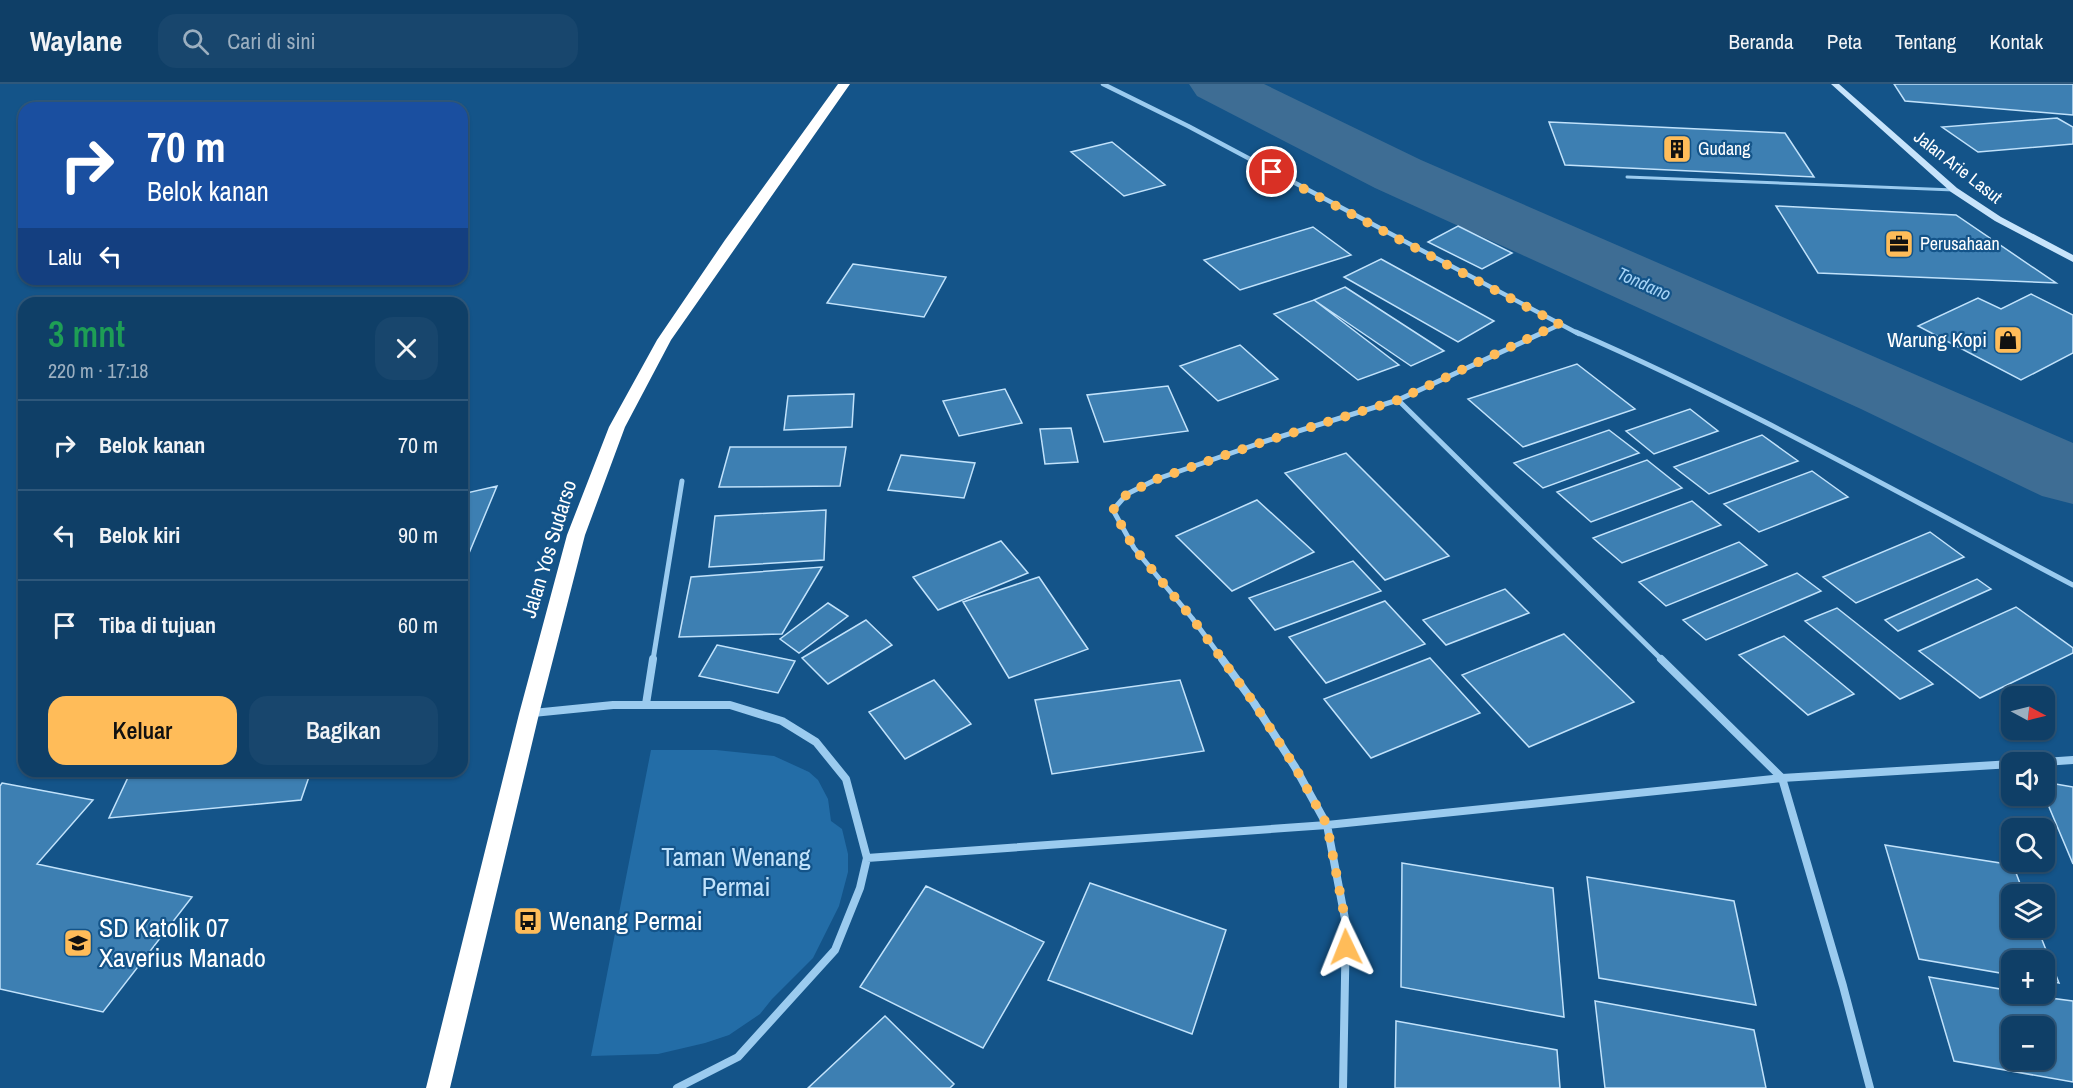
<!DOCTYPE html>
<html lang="id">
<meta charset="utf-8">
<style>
body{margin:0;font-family:"Archivo Narrow",sans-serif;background:#18466d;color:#f1f3f6;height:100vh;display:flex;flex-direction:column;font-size:22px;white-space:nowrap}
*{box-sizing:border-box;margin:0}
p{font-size:20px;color:#9bafc0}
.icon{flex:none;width:33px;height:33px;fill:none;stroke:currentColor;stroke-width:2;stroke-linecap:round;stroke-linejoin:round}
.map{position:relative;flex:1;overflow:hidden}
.details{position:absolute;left:18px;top:213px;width:450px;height:480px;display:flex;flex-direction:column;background:#0f3f67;border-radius:18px;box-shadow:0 2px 4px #0004,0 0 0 2px #2f587b}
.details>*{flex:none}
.hud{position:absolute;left:18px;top:18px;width:450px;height:183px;border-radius:18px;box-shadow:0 2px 4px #0004,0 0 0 2px #2f587b;background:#1a4fa0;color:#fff;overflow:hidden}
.needle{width:39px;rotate:97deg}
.tools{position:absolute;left:2001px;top:602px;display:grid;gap:12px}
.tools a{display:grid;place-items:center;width:54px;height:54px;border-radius:12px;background:#0f3f67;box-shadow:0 2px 4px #0004,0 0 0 2px #2f587b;font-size:30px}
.pin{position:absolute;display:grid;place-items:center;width:51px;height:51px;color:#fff;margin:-26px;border:3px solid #fff;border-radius:50%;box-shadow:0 2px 6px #0007}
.me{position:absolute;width:66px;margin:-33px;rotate:358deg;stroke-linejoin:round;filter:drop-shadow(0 0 4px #0008)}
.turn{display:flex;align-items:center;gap:21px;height:126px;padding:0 30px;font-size:27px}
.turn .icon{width:78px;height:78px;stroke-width:2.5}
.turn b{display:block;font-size:42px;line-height:51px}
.then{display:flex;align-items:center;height:57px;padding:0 30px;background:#0003;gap:12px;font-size:22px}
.round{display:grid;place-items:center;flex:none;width:63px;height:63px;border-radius:18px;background:#18466d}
.headline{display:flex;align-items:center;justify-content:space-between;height:102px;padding:0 30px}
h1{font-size:36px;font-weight:600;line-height:45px;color:#1e9e55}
.action{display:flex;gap:12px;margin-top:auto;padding:12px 30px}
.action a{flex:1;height:69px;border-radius:18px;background:#ffbc59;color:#111;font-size:24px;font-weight:600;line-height:69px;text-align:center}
.action a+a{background:#18466d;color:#f1f3f6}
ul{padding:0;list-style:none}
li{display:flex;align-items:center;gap:18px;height:90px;padding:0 30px;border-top:2px solid #2f587b}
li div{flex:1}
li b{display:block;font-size:22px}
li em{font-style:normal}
header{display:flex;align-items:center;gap:36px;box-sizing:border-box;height:84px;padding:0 30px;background:#0f3f67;border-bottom:2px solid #2f587b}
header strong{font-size:28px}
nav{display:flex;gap:33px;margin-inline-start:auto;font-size:21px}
.search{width:420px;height:54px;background:#18466d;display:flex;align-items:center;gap:15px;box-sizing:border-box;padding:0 21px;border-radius:18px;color:#9bafc0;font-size:22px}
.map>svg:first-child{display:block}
.green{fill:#236da7}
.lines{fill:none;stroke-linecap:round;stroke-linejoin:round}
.river{fill:#3e6d94;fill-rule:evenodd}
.building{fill:#3d7fb2;stroke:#c1e2fb;stroke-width:1.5;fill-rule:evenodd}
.lane{stroke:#9bcbef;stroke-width:3}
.street-far2{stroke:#9bcbef;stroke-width:4.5}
.street-far1{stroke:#9bcbef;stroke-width:5}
.street{stroke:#9bcbef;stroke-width:8}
.secondary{fill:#c8e4fb;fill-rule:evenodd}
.highway{fill:#fff;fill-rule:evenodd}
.route{stroke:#ffbc59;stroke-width:10;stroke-dasharray:0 18}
.labels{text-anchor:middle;stroke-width:4.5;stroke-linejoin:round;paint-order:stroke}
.far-poi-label{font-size:18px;fill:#fff;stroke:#145489;text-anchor:start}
.far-street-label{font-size:18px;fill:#fff;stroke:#145489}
.far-water-label{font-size:18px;font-style:italic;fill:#a6d4f7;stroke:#145489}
.poi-label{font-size:21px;fill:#fff;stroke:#145489;text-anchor:end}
.street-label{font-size:21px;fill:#fff;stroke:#145489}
.near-park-label{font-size:26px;fill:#c1e2fb;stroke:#145489}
.near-poi-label{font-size:26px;fill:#fff;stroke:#145489;text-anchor:start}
</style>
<header>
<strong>Waylane</strong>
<div class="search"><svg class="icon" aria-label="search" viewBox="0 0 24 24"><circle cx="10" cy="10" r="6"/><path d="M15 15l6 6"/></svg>Cari di sini</div>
<nav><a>Beranda</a><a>Peta</a><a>Tentang</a><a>Kontak</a></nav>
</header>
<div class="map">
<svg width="2073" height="1004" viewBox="0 0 2073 1004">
<rect width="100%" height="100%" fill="#145489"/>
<path class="green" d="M651,666H716L774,672L809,688L818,696L828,715L831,737L842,745L848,770V788L839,822L813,874L772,915L760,930L729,951L705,959L658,970L591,972Z"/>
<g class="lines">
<path class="river" d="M1189,0H1264L1421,76L2073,359V420L2042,412L1861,325L1375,104L1197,12Z"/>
</g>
<path class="building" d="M1894,0H2073V31L1905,17Z
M2057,34L2073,43V60L1978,68L1942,43Z
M1549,38L1785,49L1814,93L1565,81Z
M1112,58L1165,101L1124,112L1071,68Z
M1776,122L1956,131L2056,199L1818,189Z
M1458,142L1512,169L1482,185L1428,158Z
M1313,143L1351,171L1240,206L1204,176Z
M1381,175L1494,237L1458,258L1344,193Z
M853,180L946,193L924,233L827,219Z
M1345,203L1444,267L1411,282L1314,216Z
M2031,210L2073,231V269L2021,296L1918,242L1978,214L2001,225Z
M1314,216L1399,281L1358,296L1274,230Z
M1240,261L1278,295L1218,317L1180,282Z
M1577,280L1635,325L1523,363L1468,315Z
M1168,302L1188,347L1104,358L1087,311Z
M1005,305L1022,339L959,352L943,317Z
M854,310L852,343L784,346L788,312Z
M1690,325L1718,347L1654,370L1626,347Z
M1071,344L1078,378L1045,380L1040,345Z
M1609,346L1639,369L1543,404L1514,379Z
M1762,351L1798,377L1709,410L1674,383Z
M730,363H846L840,402L719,403Z
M1346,369L1449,472L1385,496L1285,389Z
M901,371L975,379L964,414L888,406Z
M1647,376L1682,404L1591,438L1557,408Z
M1812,387L1848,413L1759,448L1724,420Z
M497,402L462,486V410Z
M1257,416L1314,468L1232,507L1176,452Z
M1692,417L1721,441L1622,479L1593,454Z
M826,426L824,476L709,483L715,432Z
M1930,448L1964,473L1856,519L1823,493Z
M1001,457L1028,489L938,526L913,493Z
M1739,458L1767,481L1666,522L1639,498Z
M1353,477L1381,507L1275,546L1249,514Z
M822,483L782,550L679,553L691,493Z
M1797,489L1821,507L1706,556L1683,536Z
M1039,493L1088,565L1009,594L963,518Z
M1977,495L1991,505L1898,547L1885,536Z
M1505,505L1529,529L1446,561L1423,536Z
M1385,517L1425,560L1326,599L1289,553Z
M828,519L848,532L799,569L780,555Z
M2016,523L2073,564V569L1980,614L1919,567Z
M1837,524L1933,600L1900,615L1805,537Z
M866,536L892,561L828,600L802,574Z
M1564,550L1634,618L1529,663L1462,591Z
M1784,552L1854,610L1808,631L1739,571Z
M717,561L795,577L778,609L699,592Z
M1430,574L1480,629L1371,674L1324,615Z
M934,596L971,640L905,675L869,628Z
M1180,596L1204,667L1052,690L1035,616Z
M131,687H311L301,716L109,734Z
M2044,698L2073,703V780L2044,711Z
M2,699L93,716L37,780L192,813L103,928L0,905V702Z
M1885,761L2013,781L2024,810H2012V843H2037L2059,899L2044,896V876H2012V891L1919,875Z
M1402,779L1553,804L1564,933L1401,903Z
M1587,793L1734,817L1756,921L1599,894Z
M1090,799L1226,846L1192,950L1048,896Z
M926,802L1044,858L983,964L860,903Z
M1929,893L2012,907V909L2073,917V998L1954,977ZM2012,942H2044V975H2012Z
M1595,917L1754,946L1766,1004H1605Z
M885,932L954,1000L950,1004H808Z
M1396,937L1557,966L1560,1004H1395Z"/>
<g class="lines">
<path class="lane" d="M1627,93L1954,106"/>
<path class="street-far2" d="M1103,0L1188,42L1579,250
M1540,250L1559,241"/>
<path class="street-far1" d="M1576,248C1746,322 1909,415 2073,501
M1398,316L1662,576
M653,576L682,397
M1223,576L1192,534L1134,464L1113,426L1127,410L1157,395L1263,358L1398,316L1544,248"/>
<path class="street" d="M1222,575L1254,619L1295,683L1327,741L1346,840L1343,1004
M1661,575L1782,694L1843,902L1870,1004
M646,620L653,575
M533,629L613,621H730L782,637L816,658L846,695L867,774L860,804L835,866L738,973L677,1004
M2044,678L2073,676
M867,774L1327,741L1782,694L2012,680"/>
<path class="secondary" d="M1831,0H1839L1957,104L2001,133L2073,171V178L1995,137L1951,108Z"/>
<path class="highway" d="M838,0H850L671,256L625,343L585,451L539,630L450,1004H426L519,630L567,451L609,343L657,256L725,156Z"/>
</g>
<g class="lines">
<path class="route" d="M1272,88L1559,240L1398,316L1263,358L1157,395L1127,410L1113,426L1134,464L1192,534L1254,619L1295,683L1327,741L1346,840V863"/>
</g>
<defs>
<g id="building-square" transform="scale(1.5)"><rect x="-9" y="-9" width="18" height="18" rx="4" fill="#ffbc59" stroke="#145489"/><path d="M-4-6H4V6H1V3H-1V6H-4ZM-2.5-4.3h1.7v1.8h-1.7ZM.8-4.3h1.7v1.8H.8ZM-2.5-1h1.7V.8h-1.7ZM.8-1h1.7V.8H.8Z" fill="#111"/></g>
<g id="office-square" transform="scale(1.5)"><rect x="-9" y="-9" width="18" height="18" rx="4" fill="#ffbc59" stroke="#145489"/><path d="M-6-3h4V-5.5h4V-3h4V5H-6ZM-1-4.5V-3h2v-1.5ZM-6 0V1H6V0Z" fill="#111"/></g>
<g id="shop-square" transform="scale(1.5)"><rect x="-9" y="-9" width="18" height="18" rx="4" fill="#ffbc59" stroke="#145489"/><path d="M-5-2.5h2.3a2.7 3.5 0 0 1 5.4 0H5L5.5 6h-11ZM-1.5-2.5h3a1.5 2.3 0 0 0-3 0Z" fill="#111"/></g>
<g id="bus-square" transform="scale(1.5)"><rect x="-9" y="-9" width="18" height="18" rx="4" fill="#ffbc59" stroke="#145489"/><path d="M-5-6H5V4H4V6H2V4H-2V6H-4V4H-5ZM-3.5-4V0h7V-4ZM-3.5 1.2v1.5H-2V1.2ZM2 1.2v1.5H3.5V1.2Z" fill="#111"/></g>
<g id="school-square" transform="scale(1.5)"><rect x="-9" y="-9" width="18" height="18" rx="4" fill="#ffbc59" stroke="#145489"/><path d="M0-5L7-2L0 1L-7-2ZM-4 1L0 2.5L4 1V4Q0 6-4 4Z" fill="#111"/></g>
</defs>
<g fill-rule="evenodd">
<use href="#building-square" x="1677" y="65"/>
<use href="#office-square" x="1899" y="160"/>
<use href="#shop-square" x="2008" y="256"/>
<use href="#bus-square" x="528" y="837"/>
<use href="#school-square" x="78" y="859"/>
</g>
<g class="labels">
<g class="far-poi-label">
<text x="1698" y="71">Gudang</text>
<text x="1920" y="166">Perusahaan</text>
</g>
<g class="far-street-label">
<text transform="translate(1958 83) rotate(38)" y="6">Jalan Arie Lasut</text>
</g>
<g class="far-water-label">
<text transform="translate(1644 200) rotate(24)" y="6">Tondano</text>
</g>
<g class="poi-label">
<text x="1987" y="263">Warung Kopi</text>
</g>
<g class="street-label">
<text transform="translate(549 465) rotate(-73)" y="7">Jalan Yos Sudarso</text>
</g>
<g class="near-park-label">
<text x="736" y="782">Taman Wenang<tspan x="736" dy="30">Permai</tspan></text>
</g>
<g class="near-poi-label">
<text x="549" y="846">Wenang Permai</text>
<text x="99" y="853">SD Katolik 07<tspan x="99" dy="30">Xaverius Manado</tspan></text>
</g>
</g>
</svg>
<div class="tools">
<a><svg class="needle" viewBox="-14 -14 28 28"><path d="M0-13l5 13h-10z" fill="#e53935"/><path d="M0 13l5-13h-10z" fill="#9bafc0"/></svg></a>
<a><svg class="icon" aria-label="sound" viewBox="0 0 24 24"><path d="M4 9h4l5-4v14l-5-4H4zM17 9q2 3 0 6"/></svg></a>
<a><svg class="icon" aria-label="search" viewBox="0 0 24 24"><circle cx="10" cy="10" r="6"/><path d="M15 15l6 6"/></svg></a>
<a><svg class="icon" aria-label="layers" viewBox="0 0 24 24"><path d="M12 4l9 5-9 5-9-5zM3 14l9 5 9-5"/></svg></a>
<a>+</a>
<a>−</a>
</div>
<div class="pin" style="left:1272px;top:88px;background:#d93025"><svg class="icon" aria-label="arrive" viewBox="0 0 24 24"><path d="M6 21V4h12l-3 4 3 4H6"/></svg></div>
<svg class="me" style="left:1346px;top:863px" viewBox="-20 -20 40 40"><path d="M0-17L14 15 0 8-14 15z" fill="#ffbc59" stroke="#fff" stroke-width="4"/></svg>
<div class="hud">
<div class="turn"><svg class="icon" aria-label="right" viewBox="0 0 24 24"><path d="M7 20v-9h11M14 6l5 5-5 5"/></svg><div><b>70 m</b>Belok kanan</div></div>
<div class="then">Lalu<svg class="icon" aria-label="left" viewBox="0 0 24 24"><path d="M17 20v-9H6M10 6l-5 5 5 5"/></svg></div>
</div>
<section class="details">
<div class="headline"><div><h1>3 mnt</h1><p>220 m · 17:18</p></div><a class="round"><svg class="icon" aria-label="close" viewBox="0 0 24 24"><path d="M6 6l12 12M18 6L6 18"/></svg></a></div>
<ul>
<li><svg class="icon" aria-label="right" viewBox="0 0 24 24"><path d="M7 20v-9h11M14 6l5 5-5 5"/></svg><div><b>Belok kanan</b></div><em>70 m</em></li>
<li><svg class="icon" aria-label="left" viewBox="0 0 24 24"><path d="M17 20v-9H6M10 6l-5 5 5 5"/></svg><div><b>Belok kiri</b></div><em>90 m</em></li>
<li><svg class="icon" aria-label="arrive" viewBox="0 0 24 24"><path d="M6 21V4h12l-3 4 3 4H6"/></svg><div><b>Tiba di tujuan</b></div><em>60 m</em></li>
</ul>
<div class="action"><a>Keluar</a><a>Bagikan</a></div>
</section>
</div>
